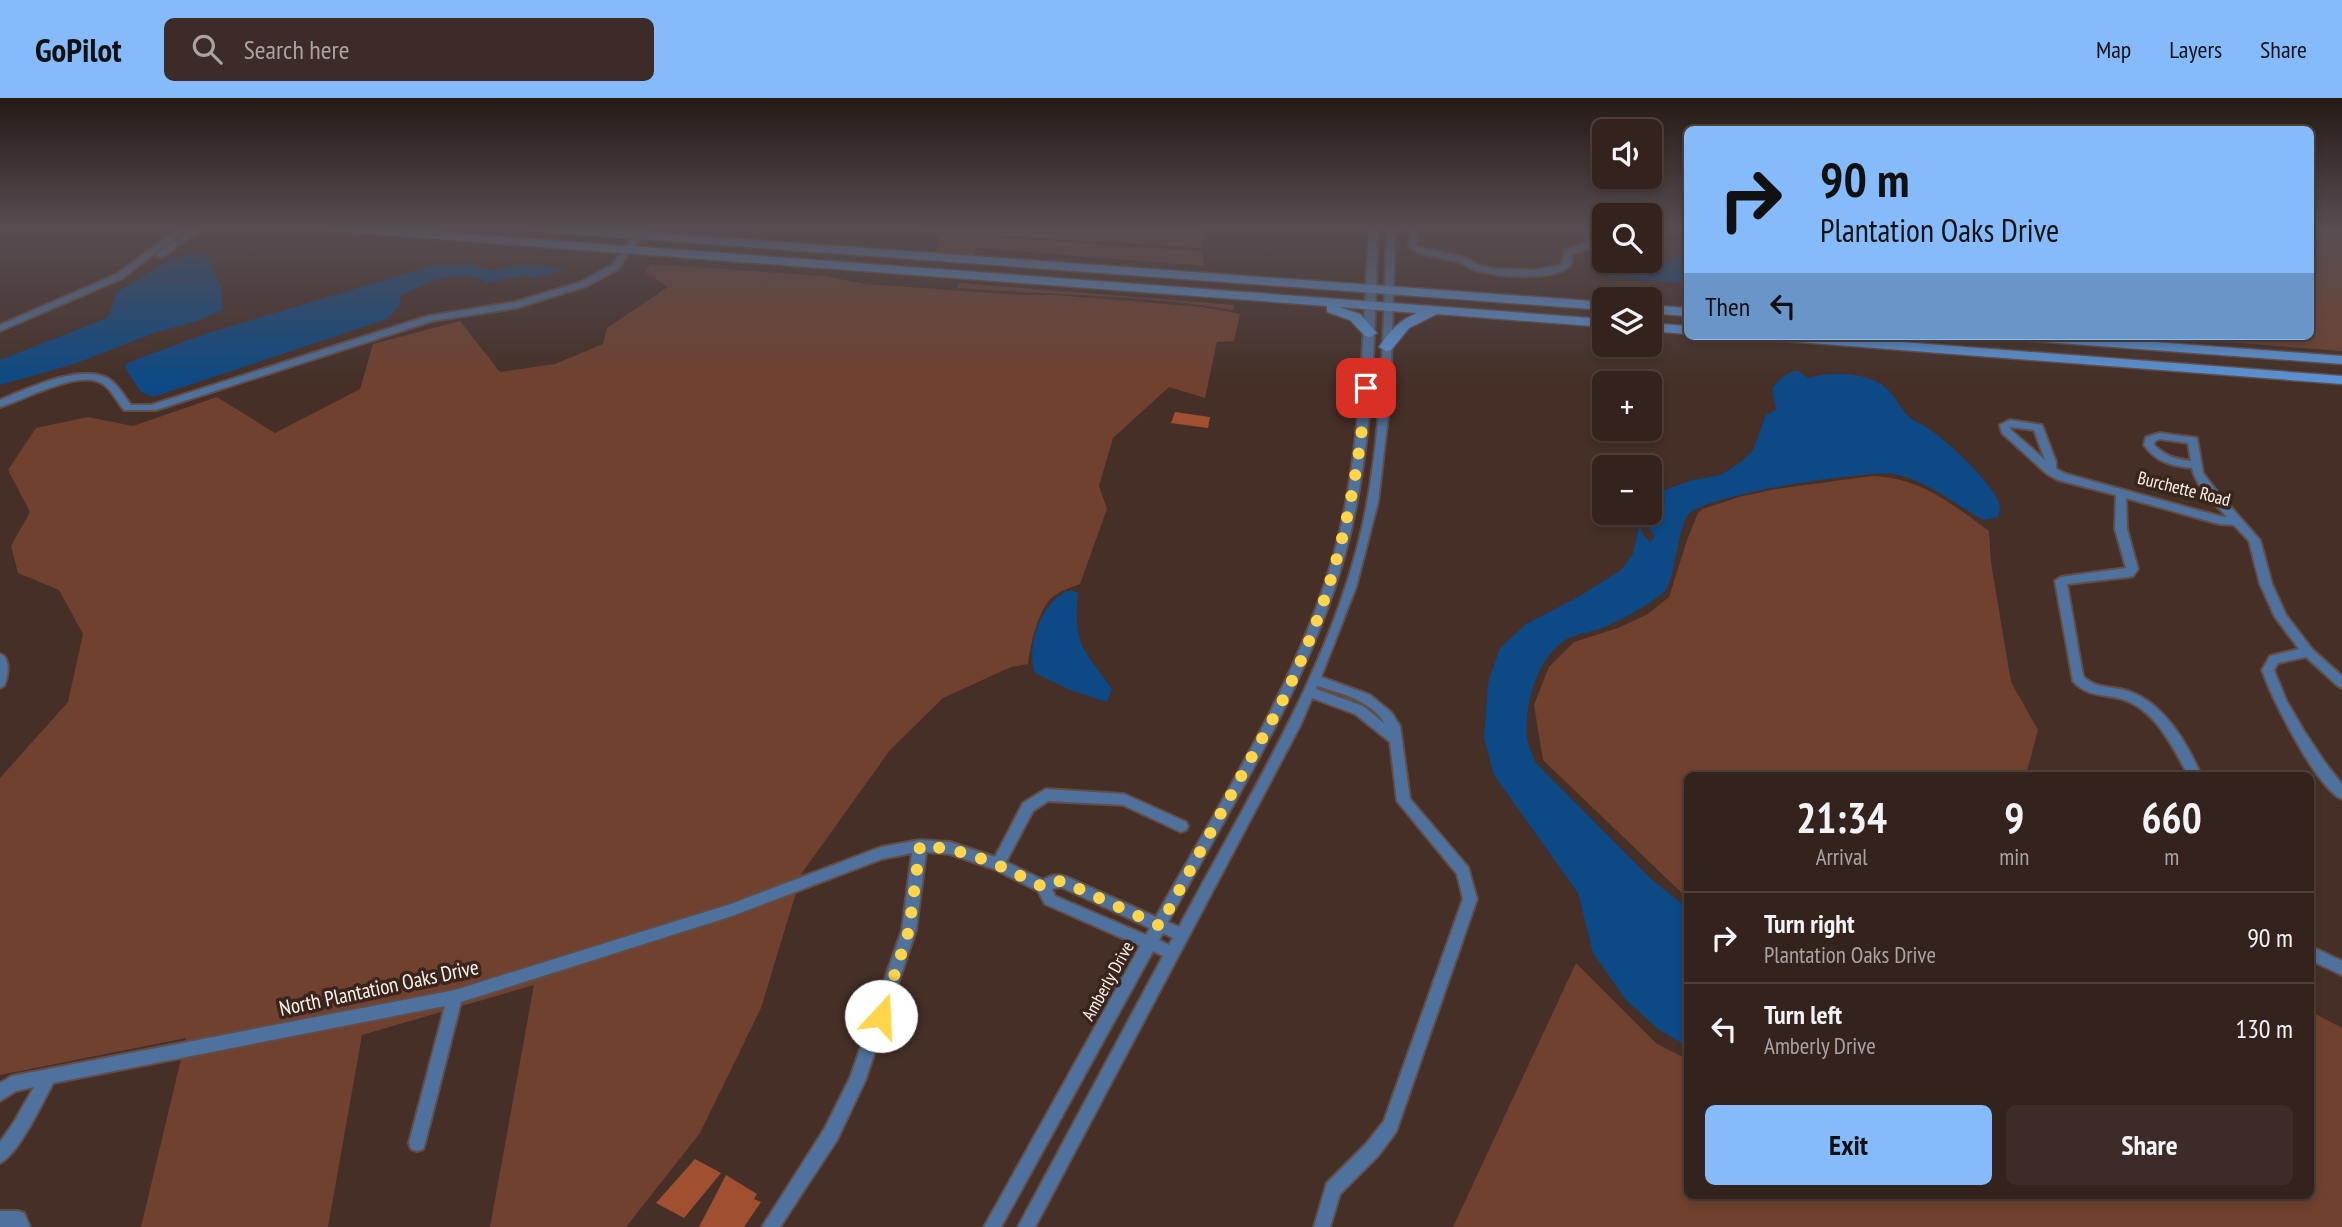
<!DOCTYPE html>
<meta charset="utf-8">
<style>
body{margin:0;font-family:"PT Sans Narrow",sans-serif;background:#3c2b26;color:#f1f3f6;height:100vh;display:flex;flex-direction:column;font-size:26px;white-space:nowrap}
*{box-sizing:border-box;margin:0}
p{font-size:23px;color:#a9a4a4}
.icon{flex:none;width:38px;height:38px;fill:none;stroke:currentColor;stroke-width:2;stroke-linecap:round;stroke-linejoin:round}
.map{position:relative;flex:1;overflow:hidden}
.sheet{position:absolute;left:1684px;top:674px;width:630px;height:427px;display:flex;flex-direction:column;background:#34231d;border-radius:10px;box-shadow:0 4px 10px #0003,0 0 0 2px #4e403b}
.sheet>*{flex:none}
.top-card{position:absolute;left:1684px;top:28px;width:630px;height:214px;border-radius:10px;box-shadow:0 4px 10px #0003,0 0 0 2px #4e403b;background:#85bbfb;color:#111;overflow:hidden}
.fabs{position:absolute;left:1592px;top:21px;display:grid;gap:14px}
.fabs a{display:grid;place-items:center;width:70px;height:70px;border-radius:10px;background:#34231d;box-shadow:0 4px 10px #0003,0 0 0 2px #4e403b;font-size:35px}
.pin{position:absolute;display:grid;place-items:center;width:60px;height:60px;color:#fff;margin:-30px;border-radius:14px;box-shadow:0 4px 10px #0006}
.me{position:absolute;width:77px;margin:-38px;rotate:20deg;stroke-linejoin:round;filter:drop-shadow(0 0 5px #0008)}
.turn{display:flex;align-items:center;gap:24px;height:147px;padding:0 21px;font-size:32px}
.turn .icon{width:91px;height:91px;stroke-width:2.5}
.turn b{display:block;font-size:49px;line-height:60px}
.then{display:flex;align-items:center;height:66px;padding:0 21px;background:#0003;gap:14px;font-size:26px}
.eta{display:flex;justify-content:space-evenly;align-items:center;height:119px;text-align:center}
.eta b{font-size:42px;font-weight:600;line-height:49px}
.button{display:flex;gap:14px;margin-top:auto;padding:14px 21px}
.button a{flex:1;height:80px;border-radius:10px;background:#85bbfb;color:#111;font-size:28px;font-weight:600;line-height:80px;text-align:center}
.button a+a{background:#3c2b26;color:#f1f3f6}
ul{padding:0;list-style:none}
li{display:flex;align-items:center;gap:21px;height:91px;padding:0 21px;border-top:2px solid #4e403b}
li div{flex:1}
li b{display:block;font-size:26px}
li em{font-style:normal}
header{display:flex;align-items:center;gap:42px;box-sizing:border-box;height:98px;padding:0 35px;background:#85bbfb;color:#111}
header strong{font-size:33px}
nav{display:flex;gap:38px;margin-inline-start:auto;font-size:24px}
.search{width:490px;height:63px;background:#3c2b26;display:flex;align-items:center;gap:18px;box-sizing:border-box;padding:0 24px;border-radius:10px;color:#a9a4a4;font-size:26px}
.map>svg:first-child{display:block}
.green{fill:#70412f}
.water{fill:#0c4985}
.building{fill:#a04f30}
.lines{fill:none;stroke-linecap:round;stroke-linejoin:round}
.minor-casing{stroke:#624e47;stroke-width:4}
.secondary-casing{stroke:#624e47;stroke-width:3}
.minor{fill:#4e729d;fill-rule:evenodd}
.secondary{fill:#5994d8;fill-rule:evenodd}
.route{stroke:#ffd54a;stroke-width:12;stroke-dasharray:0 21.6}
.labels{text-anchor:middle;stroke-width:7;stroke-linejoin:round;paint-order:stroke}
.street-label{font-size:18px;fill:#fdf2ed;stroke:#3a251d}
.near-street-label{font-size:21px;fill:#fdf2ed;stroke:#3a251d}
</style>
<header>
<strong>GoPilot</strong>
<div class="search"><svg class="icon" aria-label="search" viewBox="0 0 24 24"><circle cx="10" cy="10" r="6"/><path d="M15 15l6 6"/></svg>Search here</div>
<nav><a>Map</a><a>Layers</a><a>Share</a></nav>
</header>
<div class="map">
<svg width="2342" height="1129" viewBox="0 0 2342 1129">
<rect width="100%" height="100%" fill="#452f27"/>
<path class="green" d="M857,129H1206L1202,150Z
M2310,129H2342V253L2146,238H2310Z
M941,136L1203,153L1204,168L977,150L972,158L936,156Z
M650,166L825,178L865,186L1020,197H1054L1202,209L1240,216L1234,243L1217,244L1205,300L1169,289L1113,340L1099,388L1107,411L1080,486C1072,489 1062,492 1054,498C1039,508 1030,548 1028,566L1011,569L943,600L890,652L802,775L761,910L700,1035L626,1129H490L534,887L362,937L328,1129H141L186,940L0,977V680L68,604L83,536L59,492L18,475L11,448L30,414L8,372L36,330L88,319L133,328L217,299L275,335L360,291L373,246L460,223L500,274L555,266L603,246L607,230L668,189L645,174Z
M959,185L1234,207L1233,212C1142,196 1049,197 957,190Z
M1872,378C1919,379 1952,406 1989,433L1991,465L2011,584L2038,632L2027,673L2029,677H1687V800L1543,662L1534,607L1549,569L1574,544L1618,530L1648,516L1669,499L1687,442L1698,415L1703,411L1739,399L1776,391Z
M1576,865L1657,946L1687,961V1097H2310V913L2342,930V1129H1453Z"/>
<path class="water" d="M190,156H206L221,188L223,212L200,222L151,236L74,266L0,287V262L107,220L117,194L167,163Z
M1677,158L1687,162V185L1610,179V173L1597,169L1595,163L1666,164Z
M473,166C492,179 506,167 526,167C539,167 552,170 565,172L535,180L523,178L487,185L476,179L456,178L434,182L400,198V207L387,221L153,299L141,294L125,270L127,265L205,236L431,168Z
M1793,273H1798L1808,280C1830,273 1861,274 1881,286C1893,293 1899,309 1909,319C1915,324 1922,326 1928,330C1946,342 1997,388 2000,409C2000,411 1999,417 1998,419L1983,422C1955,406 1926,382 1894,376C1867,372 1702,397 1688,417C1675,437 1676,486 1662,496C1643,510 1624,521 1602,530C1592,534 1581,535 1571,539C1537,555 1524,606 1527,640C1528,648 1533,658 1536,665L1650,780L1687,810V948L1659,932L1626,902L1593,855L1578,795L1494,677L1484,640L1488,585L1500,550L1526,526L1578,499L1621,472L1633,456L1640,424L1642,435L1650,444L1655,439L1649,431V421L1665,403L1659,394L1693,382L1721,377L1741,364L1753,352L1766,317L1776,312L1772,290L1781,280Z
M1071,492L1078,495C1073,548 1083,550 1112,591L1107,604L1070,592L1035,575C1025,549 1042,500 1071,492Z"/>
<path class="building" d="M1175,314L1210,319L1208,330L1171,325Z
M695,1061L721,1075L684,1120L656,1105Z
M726,1077L757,1096L754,1101L761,1104L744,1129H699Z"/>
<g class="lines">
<g class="minor-casing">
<path id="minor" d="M180,129H189L123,180L0,233V227L117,176Z
M195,129H204L163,159H157V155Z
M1370,129H1378C1374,238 1374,350 1345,456C1309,586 1232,706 1168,824L1179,829C1246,702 1330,571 1362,430C1384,332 1383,229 1387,129H1395L1390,301L1378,404L1356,489L1321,579L1370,597L1391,614L1400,628L1410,701L1468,769L1477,801L1396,1034L1378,1058L1340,1096L1330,1129H1314L1325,1091L1327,1085L1366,1046L1384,1023L1463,801L1457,776L1397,703L1390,644L1355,616L1312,600L1300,628L1035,1129H1018L1163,858L1153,853L1001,1129H984L1140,848L1045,806L1038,793L994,771L950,756L926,754L916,832L865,983L837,1042L780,1129H762L825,1030L850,980L902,832L912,755L882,761L732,818L461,904L425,1045L423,1051L417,1053L411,1051L409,1045L445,908L53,985C43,1004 18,1057 0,1065V1044L14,1024L34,989L16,993L0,1003V985L12,978L455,892L731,806L881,749L920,742L950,744L995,759L1023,705L1046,691L1124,696L1186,724L1188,728L1186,732L1181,734L1123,707L1048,703L1033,713L1006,764L1043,782C1050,777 1059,776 1067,779L1156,819C1221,702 1297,586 1334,456C1364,349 1361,238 1370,129ZM1317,588C1341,595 1372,603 1385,626L1363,608L1316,591ZM1061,789L1150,830L1146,837L1055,798L1052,791ZM1163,835L1173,840L1169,847L1159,842Z
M1410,129H1418L1417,148L1422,150L1463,159L1478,167L1495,171L1535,172L1562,167L1565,152L1587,145L1582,129H1590L1596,145L1593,149L1572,156L1571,168C1549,184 1499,179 1475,172C1468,170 1462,164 1455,163C1439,159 1422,159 1409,149Z
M638,134L642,137L618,171L587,188L516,210L432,223L156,312H124C117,304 110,288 99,284C76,273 24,302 0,309V302C27,291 77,267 105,279C116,283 124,298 131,307H151L428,218L515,204L581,184L612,167L635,135Z
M2010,322L2042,327L2056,364V371L2066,376L2219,418L2227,419C2214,405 2196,388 2192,370C2172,368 2156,364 2144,347L2146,339L2160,335L2197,340L2203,375L2215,391L2260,442L2272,486L2286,517L2312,551L2342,578V590L2338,588L2306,559L2278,565L2274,572L2286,602L2304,633L2326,666L2342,686V701C2316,690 2272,600 2262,572L2270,558L2299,551L2275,519L2260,486L2249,443L2234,427L2219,426L2126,400L2127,431L2138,471L2133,478L2129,479L2067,486L2083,578C2095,591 2112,588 2128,593C2164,605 2187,645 2201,677H2188C2173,649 2155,611 2122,601C2104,596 2087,599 2073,583L2055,483L2061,479L2126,470L2115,431L2116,397L2058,382L2047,376L2002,335L2000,327ZM2010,329L2034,332L2045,362L2011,332ZM2160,341L2188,345L2191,363C2175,361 2165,358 2154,347L2155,343Z
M0,556L4,558C10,566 8,579 4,588L0,590Z
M2310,848L2342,863V877L2310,862Z
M0,1113H18L24,1115L30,1129H0Z"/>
</g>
<g class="secondary-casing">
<path id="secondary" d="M324,129H376L1605,221V229L1437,216L1409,230L1391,252L1386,253L1379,249C1389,234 1399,222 1417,215L1339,209L1360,216L1377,235L1370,239L1365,238L1350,222L1327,214V208L330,133Z
M525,129H578L1605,204V212L531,133Z
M1650,207L1687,210V218L1650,215Z
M1650,225L1687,228V236L1650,233Z
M1764,238H1825L2342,278V286L1771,242Z
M2010,238H2073L2342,258V266L2017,242Z"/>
</g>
<use href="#minor" class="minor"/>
<use href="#secondary" class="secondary"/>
</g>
<linearGradient id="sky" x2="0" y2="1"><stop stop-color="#261a15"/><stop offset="0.45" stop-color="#564d52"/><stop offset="1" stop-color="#564d52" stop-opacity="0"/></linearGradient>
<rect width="2342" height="287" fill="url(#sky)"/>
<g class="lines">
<path class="route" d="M881,918L909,832L920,748C967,750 1001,768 1043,789L1051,784L1062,783L1160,828C1188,776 1216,724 1244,673C1261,641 1280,611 1294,578C1336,487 1358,390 1366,290"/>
</g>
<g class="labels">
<g class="street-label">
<text transform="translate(2184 391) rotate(14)" y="6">Burchette Road</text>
<text transform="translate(1108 883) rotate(-61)" y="6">Amberly Drive</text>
</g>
<g class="near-street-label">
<text transform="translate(379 890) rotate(-12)" y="7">North Plantation Oaks Drive</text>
</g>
</g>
</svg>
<div class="fabs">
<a><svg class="icon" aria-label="sound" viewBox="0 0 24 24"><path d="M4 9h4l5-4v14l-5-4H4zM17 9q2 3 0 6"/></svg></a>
<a><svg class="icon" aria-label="search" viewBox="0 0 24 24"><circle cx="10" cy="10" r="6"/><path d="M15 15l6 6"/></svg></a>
<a><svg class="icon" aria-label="layers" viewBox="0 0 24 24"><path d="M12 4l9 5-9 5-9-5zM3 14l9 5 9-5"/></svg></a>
<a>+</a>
<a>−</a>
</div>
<div class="pin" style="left:1366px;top:290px;background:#d93025"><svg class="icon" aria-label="arrive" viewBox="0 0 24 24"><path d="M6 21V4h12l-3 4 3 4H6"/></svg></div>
<svg class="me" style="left:881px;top:918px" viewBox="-20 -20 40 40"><circle r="19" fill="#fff"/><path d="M0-13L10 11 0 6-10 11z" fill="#ffd54a"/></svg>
<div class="top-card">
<div class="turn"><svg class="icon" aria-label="right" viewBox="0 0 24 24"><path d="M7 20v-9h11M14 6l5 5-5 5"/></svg><div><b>90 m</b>Plantation Oaks Drive</div></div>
<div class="then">Then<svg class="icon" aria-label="left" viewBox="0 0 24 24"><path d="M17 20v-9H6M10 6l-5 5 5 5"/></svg></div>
</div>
<section class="sheet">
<div class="eta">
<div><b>21:34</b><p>Arrival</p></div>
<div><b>9</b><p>min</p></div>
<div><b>660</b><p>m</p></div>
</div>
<ul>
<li><svg class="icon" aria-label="right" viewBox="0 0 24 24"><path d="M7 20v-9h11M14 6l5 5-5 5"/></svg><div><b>Turn right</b><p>Plantation Oaks Drive</p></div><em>90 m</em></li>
<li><svg class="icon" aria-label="left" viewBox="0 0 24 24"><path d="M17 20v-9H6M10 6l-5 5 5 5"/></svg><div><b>Turn left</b><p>Amberly Drive</p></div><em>130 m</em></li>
</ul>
<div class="button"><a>Exit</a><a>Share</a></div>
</section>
</div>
